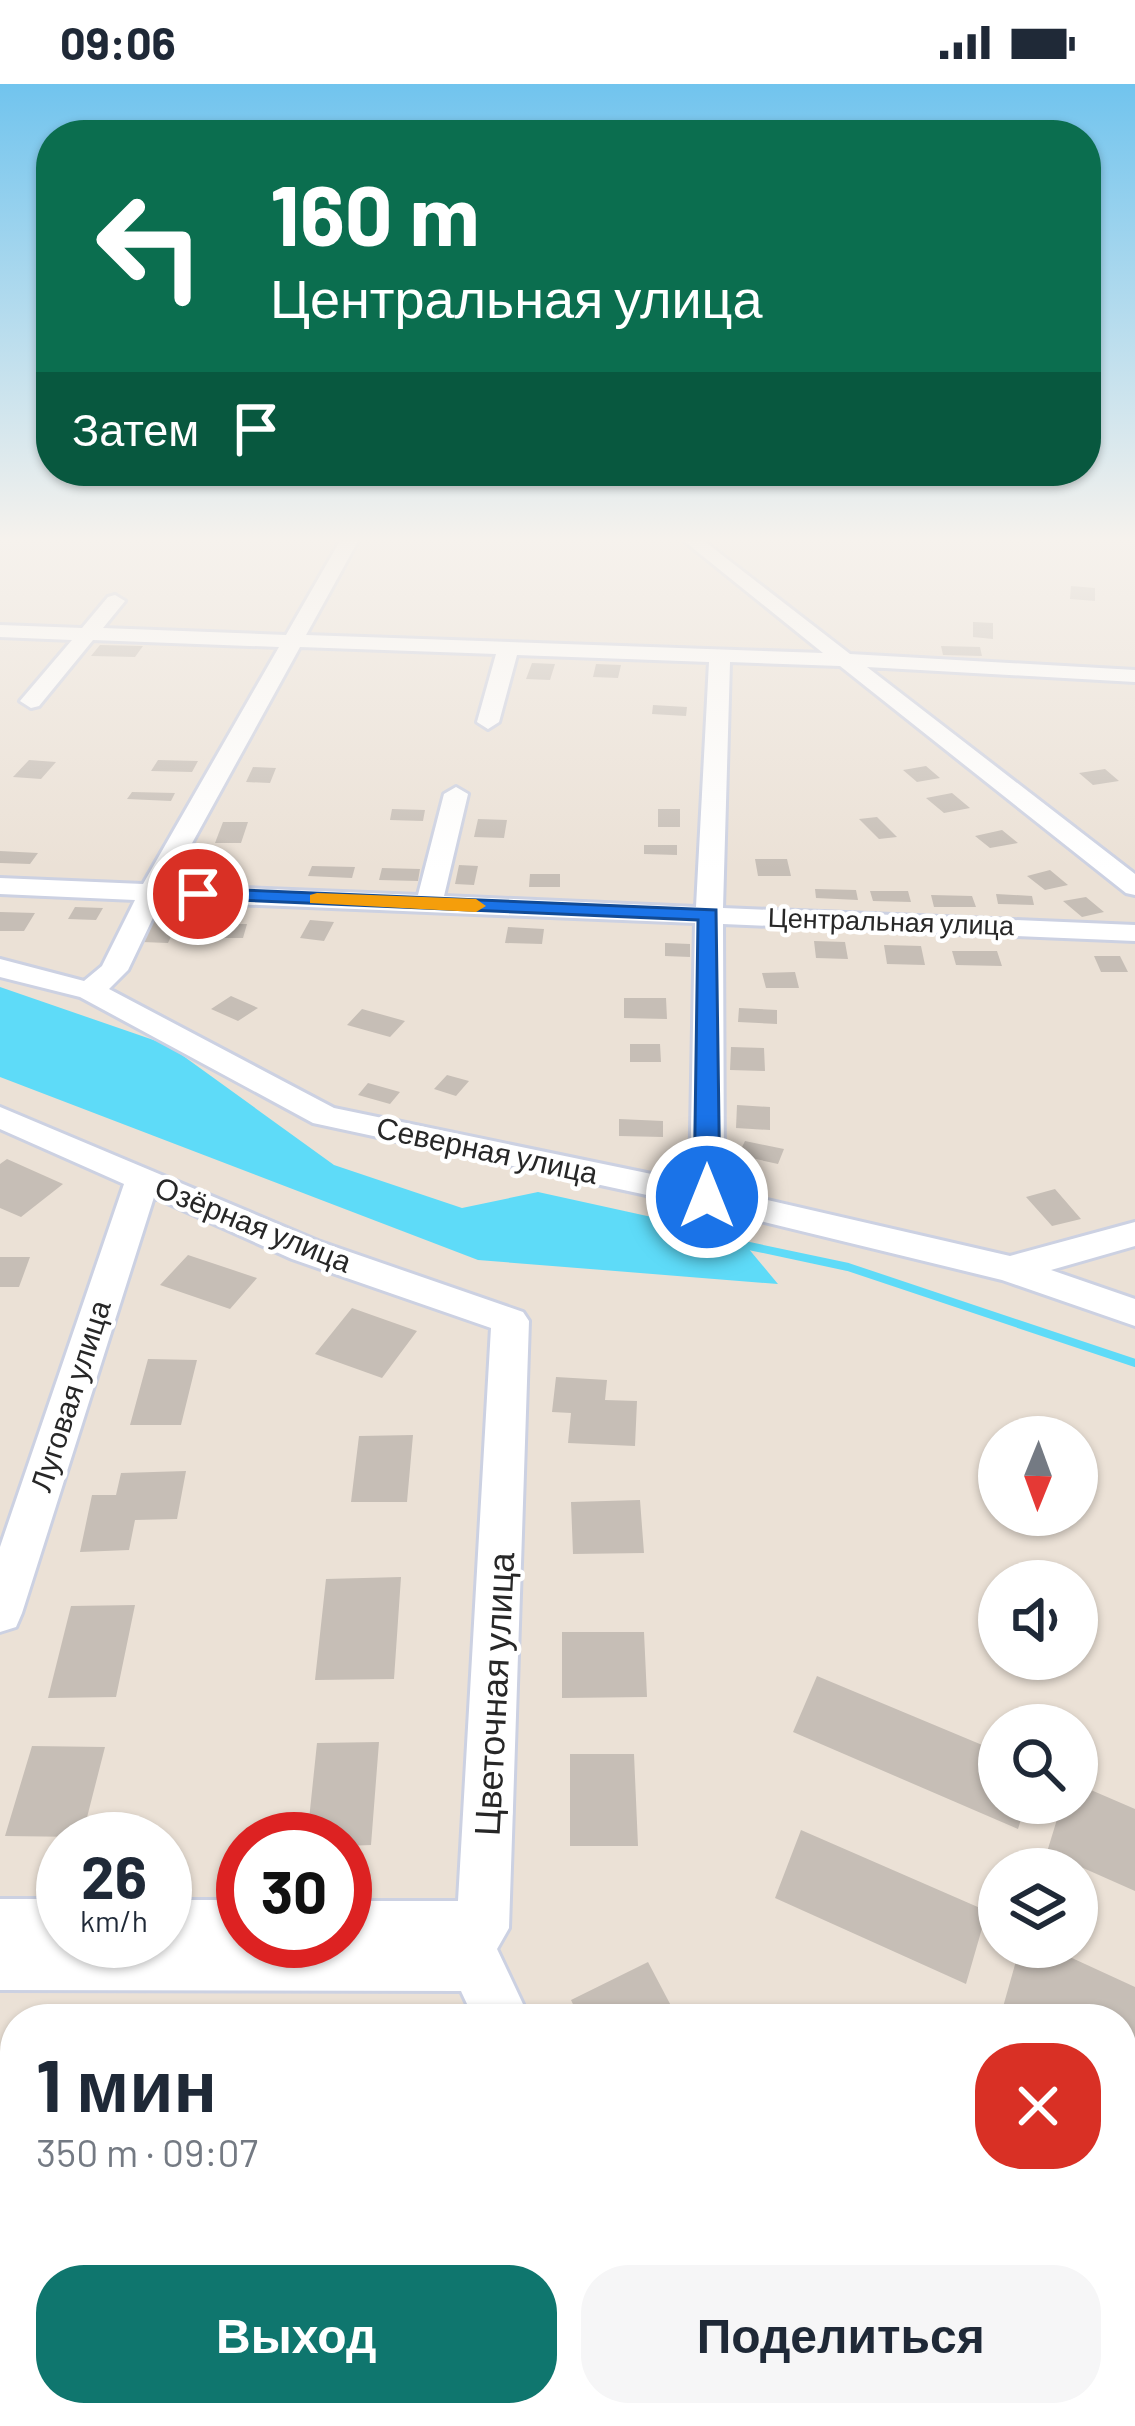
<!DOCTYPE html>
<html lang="ru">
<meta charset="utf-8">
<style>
body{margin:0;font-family:Barlow,sans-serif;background:#f6f6f7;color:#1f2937;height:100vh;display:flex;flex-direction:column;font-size:45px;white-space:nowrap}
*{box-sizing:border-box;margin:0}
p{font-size:39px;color:#747a83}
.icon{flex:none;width:66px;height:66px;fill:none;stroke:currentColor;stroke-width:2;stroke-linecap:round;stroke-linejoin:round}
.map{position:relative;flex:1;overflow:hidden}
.side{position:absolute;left:0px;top:1920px;width:1137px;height:423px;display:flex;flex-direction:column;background:#fff;border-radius:48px 48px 0 0;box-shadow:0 3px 9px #0004}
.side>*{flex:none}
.banner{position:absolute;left:36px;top:36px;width:1065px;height:366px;border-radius:48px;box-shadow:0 3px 9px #0004;background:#0b6e4f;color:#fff;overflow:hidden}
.needle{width:78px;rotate:181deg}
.fabs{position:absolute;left:978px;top:1332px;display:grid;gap:24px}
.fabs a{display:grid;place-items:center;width:120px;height:120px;border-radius:50%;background:#fff;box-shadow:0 3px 9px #0004;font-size:60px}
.speed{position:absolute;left:36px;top:1728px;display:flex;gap:24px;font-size:60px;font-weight:700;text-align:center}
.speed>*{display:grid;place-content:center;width:156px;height:156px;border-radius:50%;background:#fff;box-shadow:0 3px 9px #0004;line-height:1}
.speed small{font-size:30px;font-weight:400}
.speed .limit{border:18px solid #d22;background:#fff;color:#111}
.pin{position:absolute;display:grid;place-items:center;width:102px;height:102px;color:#fff;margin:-51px;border:6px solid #fff;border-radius:50%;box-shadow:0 3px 12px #0007}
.me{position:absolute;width:132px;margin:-66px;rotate:0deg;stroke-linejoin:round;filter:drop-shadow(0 0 9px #0008)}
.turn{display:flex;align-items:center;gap:42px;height:252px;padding:0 36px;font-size:54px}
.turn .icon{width:156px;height:156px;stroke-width:2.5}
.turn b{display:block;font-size:84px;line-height:102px}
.then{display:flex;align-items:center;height:114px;padding:0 36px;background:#0003;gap:24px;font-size:45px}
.round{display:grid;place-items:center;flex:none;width:126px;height:126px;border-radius:48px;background:#f6f6f7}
.headline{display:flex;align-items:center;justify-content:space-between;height:204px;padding:0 36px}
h1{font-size:72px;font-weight:700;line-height:90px}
.cta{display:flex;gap:24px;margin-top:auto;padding:24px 36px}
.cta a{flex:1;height:138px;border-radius:48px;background:#0f766e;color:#fff;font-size:48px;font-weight:700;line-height:138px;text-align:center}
.cta a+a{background:#f6f6f7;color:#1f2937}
.status{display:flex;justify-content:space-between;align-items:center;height:84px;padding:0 60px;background:#fff;direction:ltr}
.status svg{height:33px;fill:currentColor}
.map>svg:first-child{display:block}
.water{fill:#5edbf8}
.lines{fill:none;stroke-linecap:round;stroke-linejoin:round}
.stream{stroke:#5edbf8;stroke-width:8}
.building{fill:#c6beb6}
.minor-casing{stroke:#ccd1e2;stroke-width:6}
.minor{fill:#fff;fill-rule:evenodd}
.route{fill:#1a73e8;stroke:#114b97;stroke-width:3}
.slow{fill:#f59e0b}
.labels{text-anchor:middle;stroke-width:9;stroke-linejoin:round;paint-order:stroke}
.far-street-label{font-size:27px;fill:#272727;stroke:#fff}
.street-label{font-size:30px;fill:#272727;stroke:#fff}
.near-street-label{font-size:36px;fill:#272727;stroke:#fff}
</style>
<div class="status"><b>09:06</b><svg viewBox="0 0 49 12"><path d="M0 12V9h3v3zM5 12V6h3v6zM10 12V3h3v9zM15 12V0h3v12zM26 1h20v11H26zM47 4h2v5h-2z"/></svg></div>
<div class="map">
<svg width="1135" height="2342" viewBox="0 0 1135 2342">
<rect width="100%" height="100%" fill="#ebe1d6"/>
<path class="water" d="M0,903L168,961L334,1081L462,1124L538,1108L738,1152L778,1200L478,1176L0,993Z"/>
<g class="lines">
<path class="stream" d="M749,1162L848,1183L1135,1279"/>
</g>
<path class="building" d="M1071,502L1095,504V517L1070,515Z
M973,538L993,539V555L973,553Z
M100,561L143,562L135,573L91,572Z
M941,562L980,563L982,572L943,571Z
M532,579L555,580L550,596L526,595Z
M596,580L621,581L618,594L593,593Z
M653,621L687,623L686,632L652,630Z
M29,676L56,678L41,695L13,693Z
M158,676L198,677L192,688L151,687Z
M926,682L940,694L917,698L903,686Z
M253,683L276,684L270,699L246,698Z
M1105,685L1119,697L1093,701L1079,689Z
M132,708L175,709L171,717L127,715Z
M952,709L970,724L944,729L926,714Z
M392,725L425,726L423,737L390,736Z
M658,725H680V743H658Z
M877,733L897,753L879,755L859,735Z
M478,735L507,736L504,754L474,753Z
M223,738H248L241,759H215Z
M1002,746L1018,759L990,764L975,752Z
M644,761H677V771L644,770Z
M0,767L38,769L30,780L0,779Z
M192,775L234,777L229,789L186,787Z
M755,775H787L791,792H758Z
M459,781L478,782L474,801L455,800Z
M312,782L355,783L352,794L308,792Z
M382,784L420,785L418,797L379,796Z
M1050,786L1068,801L1045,806L1027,792Z
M530,790H560V803H529Z
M815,805L856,806L858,816L816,814Z
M870,807H908L911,818L873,817Z
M996,810L1032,812L1034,821L998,820Z
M931,811L972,812L976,823H934Z
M1086,813L1104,828L1082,833L1063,817Z
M75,823L103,824L96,836L68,835Z
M0,828L35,829L24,847H0Z
M157,828L182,829L168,859L142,858Z
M310,836L334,838L324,857L300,854Z
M224,840H247L243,854H219Z
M508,843L544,845L542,860L505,859Z
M814,857L845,858L848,875L816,874Z
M665,859L690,860V873L665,872Z
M884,861L921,862L925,881L887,880Z
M952,867H997L1002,882L956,881Z
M1094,872H1120L1128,888H1101Z
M795,888L799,904H766L762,889Z
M231,912L258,924L238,937L211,925Z
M624,914H666L667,935L624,934Z
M739,924L777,926V940L738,938Z
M362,925L405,937L390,953L347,941Z
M630,960H660L661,978H630Z
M731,963L764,964L765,987L730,986Z
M447,991L469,997L456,1012L434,1005Z
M368,999L400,1008L390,1020L358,1011Z
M737,1021L770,1023V1046L736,1044Z
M619,1035L663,1037V1053L619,1052Z
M745,1057L784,1065L778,1080L738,1071Z
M7,1075L63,1100L21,1133L0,1124V1080Z
M1055,1105L1081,1135L1052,1142L1026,1113Z
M188,1171L257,1194L230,1225L160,1201Z
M0,1173H30L19,1203H0Z
M352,1224L417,1247L382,1294L315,1270Z
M148,1275L197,1276L181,1341H130Z
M556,1293L607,1296L605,1316L637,1317L635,1362L568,1359L571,1329L552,1328Z
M413,1351L407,1418H351L359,1352Z
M186,1387L177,1435L135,1436L129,1466L80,1468L92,1411H116L121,1389Z
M640,1416L644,1469L573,1470L571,1418Z
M401,1493L394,1595L315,1596L326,1495Z
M135,1521L116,1613L48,1614L71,1522Z
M562,1548H644L647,1613L562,1614Z
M817,1592L999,1668V1719H1026L1018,1745L793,1648Z
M379,1658L371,1761L345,1762V1755H307L317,1659Z
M32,1662L105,1663L82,1753L5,1752Z
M570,1670H634L638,1762H570Z
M1077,1700L1135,1725V1807L1047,1768L1062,1719H1077Z
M801,1746L987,1827L966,1900L775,1814Z
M1020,1863H1048L1135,1903V1993L1122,1987V1935H1012L1001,1930Z
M648,1878L678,1935H580L571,1916Z
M208,2328H219L223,2342H185Z
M560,2328H644L651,2342H554L551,2335Z"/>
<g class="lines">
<g class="minor-casing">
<path id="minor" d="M340,457H358L306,551L823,569L684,457H704L850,570L1135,586V598L867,583L1135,790V811L1126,809L840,582L730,578L723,824L1135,841V857L723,840L724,1106L1010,1172L1135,1138V1162L1051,1186L1135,1215V1242L1002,1196L707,1124L313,1039L80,913L0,893V875L84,897L102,882L135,816L0,810V794L143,800L279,563L93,556L39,622L31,624L20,617L72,556L0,553V541L82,544L108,513L115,511L125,517L103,544L286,551ZM300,563L496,570L477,638L488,645L499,638L517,571L709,578L696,823L444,812L468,710L456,703L444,710L418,811L169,801ZM161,817L695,839L690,1098L334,1024L109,905L128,886Z
M0,1023L318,1157L523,1228L529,1237L509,1844L497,1865L530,1935H474L461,1907L0,1906V1815H63V1857H165V1816H243V1857H345V1817H458L491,1244L292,1175L154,1113L22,1529L16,1543L0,1548V1463L124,1100L0,1045Z
M1135,2152V2217L1122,2223V2158Z
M656,2328H723L729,2342H662Z
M883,2328H963L957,2342H877Z"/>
</g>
<use href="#minor" class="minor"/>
</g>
<linearGradient id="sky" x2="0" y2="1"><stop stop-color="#71c4ee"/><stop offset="0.58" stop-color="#f6f2ed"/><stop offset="1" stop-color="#f6f2ed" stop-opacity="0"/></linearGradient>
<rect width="1135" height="785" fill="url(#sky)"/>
<path class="route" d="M198,804L716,826L720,1113L707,1122L694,1113L698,836L191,814V805Z"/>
<path class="slow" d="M317,809L476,815L486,822L476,828L310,819V811Z"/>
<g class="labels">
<g class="far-street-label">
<text transform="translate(891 838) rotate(2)" y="9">Центральная улица</text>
</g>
<g class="street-label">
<text transform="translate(487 1067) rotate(12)" y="10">Северная улица</text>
<text transform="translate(253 1141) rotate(22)" y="10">Озёрная улица</text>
<text transform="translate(71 1312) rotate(-72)" y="10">Луговая улица</text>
</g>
<g class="near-street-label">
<text transform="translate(494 1610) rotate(-87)" y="13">Цветочная улица</text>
</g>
</g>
</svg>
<div class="fabs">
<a><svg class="needle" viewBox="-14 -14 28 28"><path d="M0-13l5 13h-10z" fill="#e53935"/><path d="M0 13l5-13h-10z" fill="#747a83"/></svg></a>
<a><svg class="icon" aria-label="sound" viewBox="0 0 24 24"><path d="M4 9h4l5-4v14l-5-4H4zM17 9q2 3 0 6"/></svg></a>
<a><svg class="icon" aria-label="search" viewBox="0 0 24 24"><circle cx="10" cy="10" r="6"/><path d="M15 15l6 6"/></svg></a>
<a><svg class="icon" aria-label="layers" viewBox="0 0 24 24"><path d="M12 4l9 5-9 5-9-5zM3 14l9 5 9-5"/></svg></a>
</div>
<div class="speed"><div>26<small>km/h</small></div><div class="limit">30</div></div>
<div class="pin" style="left:198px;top:810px;background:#d93025"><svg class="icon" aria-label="arrive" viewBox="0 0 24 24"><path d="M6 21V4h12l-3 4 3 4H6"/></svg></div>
<svg class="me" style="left:707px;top:1113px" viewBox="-20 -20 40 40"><circle r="17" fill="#1a73e8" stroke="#fff" stroke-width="3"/><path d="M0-11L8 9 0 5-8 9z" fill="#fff"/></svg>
<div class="banner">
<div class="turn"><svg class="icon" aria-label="left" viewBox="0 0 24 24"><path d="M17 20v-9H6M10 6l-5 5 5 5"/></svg><div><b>160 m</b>Центральная улица</div></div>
<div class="then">Затем<svg class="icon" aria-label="arrive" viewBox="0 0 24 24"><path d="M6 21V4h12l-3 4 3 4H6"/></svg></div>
</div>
<section class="side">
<div class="headline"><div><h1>1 мин</h1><p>350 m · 09:07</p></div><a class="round" style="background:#d93025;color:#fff"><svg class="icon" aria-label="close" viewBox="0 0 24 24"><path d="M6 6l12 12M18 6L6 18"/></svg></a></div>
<div class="cta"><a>Выход</a><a>Поделиться</a></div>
</section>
</div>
